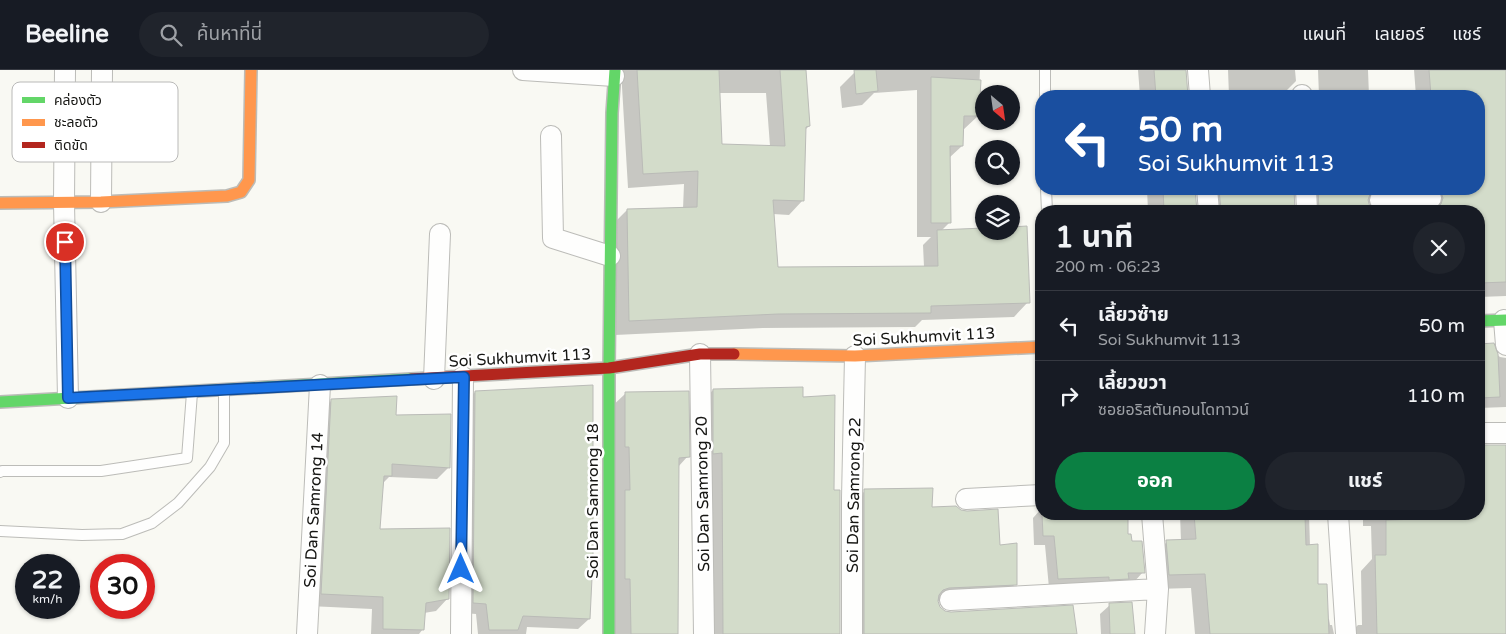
<!DOCTYPE html>
<html lang="th">
<meta charset="utf-8">
<style>
body{margin:0;font-family:"Varela Round","Noto Sans Thai",sans-serif;background:#20242c;color:#f1f3f6;height:100vh;display:flex;flex-direction:column;font-size:19px;white-space:nowrap}
*{box-sizing:border-box;margin:0}
p{font-size:16px;color:#9ea1a6}
.icon{flex:none;width:28px;height:28px;fill:none;stroke:currentColor;stroke-width:2;stroke-linecap:round;stroke-linejoin:round}
.map{position:relative;flex:1;overflow:hidden}
.sheet{position:absolute;left:1035px;top:135px;width:450px;height:315px;display:flex;flex-direction:column;background:#171b24;border-radius:20px;box-shadow:0 1px 4px #0004}
.sheet>*{flex:none}
.hud{position:absolute;left:1035px;top:20px;width:450px;height:105px;border-radius:20px;box-shadow:0 1px 4px #0004;background:#1a4fa0;color:#fff;overflow:hidden}
.needle{width:32px;rotate:151deg}
.fabs{position:absolute;left:975px;top:15px;display:grid;gap:10px}
.fabs a{display:grid;place-items:center;width:45px;height:45px;border-radius:50%;background:#171b24;box-shadow:0 1px 4px #0004;font-size:25px}
.speed{position:absolute;left:15px;top:484px;display:flex;gap:10px;font-size:25px;font-weight:700;text-align:center}
.speed>*{display:grid;place-content:center;width:65px;height:65px;border-radius:50%;background:#171b24;box-shadow:0 1px 4px #0004;line-height:1}
.speed small{font-size:12px;font-weight:400}
.speed .limit{border:8px solid #d22;background:#fff;color:#111}
.pin{position:absolute;display:grid;place-items:center;width:42px;height:42px;color:#fff;margin:-21px;border:2px solid #fff;border-radius:50%;box-shadow:0 1px 5px #0007}
.me{position:absolute;width:55px;margin:-28px;rotate:0deg;stroke-linejoin:round;filter:drop-shadow(0 0 4px #0008)}
.turn{display:flex;align-items:center;gap:18px;height:105px;padding:0 20px;font-size:22px}
.turn .icon{width:65px;height:65px;stroke-width:2.5}
.turn b{display:block;font-size:35px;line-height:42px}
.round{display:grid;place-items:center;flex:none;width:52px;height:52px;border-radius:26px;background:#20242c}
.head{display:flex;align-items:center;justify-content:space-between;height:85px;padding:0 20px}
h1{font-size:30px;font-weight:700;line-height:38px}
.cta{display:flex;gap:10px;margin-top:auto;padding:10px 20px}
.cta a{flex:1;height:58px;border-radius:30px;background:#0b8043;color:#fff;font-size:20px;font-weight:700;line-height:58px;text-align:center}
.cta a+a{background:#20242c;color:#f1f3f6}
ul{padding:0;list-style:none}
li{display:flex;align-items:center;gap:15px;height:70px;padding:0 20px;border-top:1px solid #363941}
li div{flex:1}
li b{display:block;font-size:19px}
li em{font-style:normal}
header{display:flex;align-items:center;gap:30px;box-sizing:border-box;height:70px;padding:0 25px;background:#171b24;border-bottom:1px solid #363941}
header strong{font-size:24px}
nav{display:flex;gap:28px;margin-inline-start:auto;font-size:18px}
.search{width:350px;height:45px;background:#20242c;display:flex;align-items:center;gap:12px;box-sizing:border-box;padding:0 18px;border-radius:28px;color:#9ea1a6;font-size:19px}
.map>svg:first-child{display:block}
.shadow{fill:#0003;fill-rule:evenodd}
.building{fill:#d3dcca;stroke:#babbb7}
.lines{fill:none;stroke-linecap:round;stroke-linejoin:round}
.lane-casing{stroke:#bcbcb8;stroke-width:12}
.street-casing{stroke:#bcbcb8;stroke-width:22}
.fast-casing{stroke:#bcbcb8;stroke-width:14}
.slow-casing{stroke:#bcbcb8;stroke-width:14}
.jam-casing{stroke:#bcbcb8;stroke-width:14}
.lane{stroke:#fefefd;stroke-width:10}
.street{stroke:#fefefd;stroke-width:20}
.fast{stroke:#63d668;stroke-width:11}
.slow{stroke:#ff974d;stroke-width:11}
.jam{stroke:#b3261e;stroke-width:11}
.route-casing{stroke:#114b97;stroke-width:12}
.route{stroke:#1a73e8;stroke-width:9}
.labels{text-anchor:middle;stroke-width:5;stroke-linejoin:round;paint-order:stroke}
.street-label{font-size:16px;fill:#161613;stroke:#fff}
.key{fill:#fff;stroke:#b9b9b8;stroke-width:1}
.key-label{font-size:14px;fill:#161613}
</style>
<header>
<strong>Beeline</strong>
<div class="search"><svg class="icon" aria-label="search" viewBox="0 0 24 24"><circle cx="10" cy="10" r="6"/><path d="M15 15l6 6"/></svg>ค้นหาที่นี่</div>
<nav><a>แผนที่</a><a>เลเยอร์</a><a>แชร์</a></nav>
</header>
<div class="map">
<svg width="1506" height="564" viewBox="0 0 1506 564">
<rect width="100%" height="100%" fill="#f9f9f3"/>
<path class="shadow" d="M621,0H804L809,56L805,60L803,130L789,145L773,144L776,199L924,197L923,175L931,167H917V20L874,23L862,35L842,38L840,17L857,0H980L978,46L963,60L962,76L949,88L950,152L941,161H984L1028,232L1014,247L922,250L915,257L763,258L615,265L613,154L627,140L683,139L684,114L628,118ZM719,23H766L770,76L721,75Z
M1138,0H1185L1187,26H1140Z
M1228,0H1295L1296,11L1281,26H1229Z
M1318,0H1368L1369,26H1319Z
M1414,0H1506V226L1479,227V141H1428L1426,136L1415,131L1368,133L1369,137L1373,141H1303L1297,123H1293L1295,141H1205L1202,128L1194,123L1196,141H1148L1147,119H1479V26H1416Z
M1493,274L1495,283L1500,287L1506,288V337L1479,338V275Z
M713,320L802,329L832,421L839,564H710L700,334Z
M475,322L590,420L591,509L589,549L578,559L527,557L526,564H478L476,544L463,543L464,333Z
M625,324L688,386L678,397L677,564H614L608,340Z
M332,330L394,347L449,397L437,409L389,407L383,413L379,461L448,528L436,541L424,543L423,559L419,564H371L372,539L309,536L319,343Z
M1479,376H1506V564H1349L1358,555H1362L1361,501L1372,489L1371,456H1363V444H1479Z
M865,421L931,438L998,476L1015,514L1002,528L937,531L939,538L945,542L1076,564H851V434Z
M1041,439V444H1127V466L1143,502L1134,512L1049,518L1045,475H1034L1033,448Z
M1180,444H1309L1310,476L1317,515L1327,549H1329L1330,555H1332L1334,564H1195L1191,518L1155,519L1152,486L1167,472L1181,471Z
M1110,535L1134,564H1101L1100,544Z"/>
<path class="building" d="M637,0H719L722,74L785,76L780,0H806L810,56L806,57L804,131L773,130L778,197L938,196L937,160L984,158V161H1011V157L1027,156L1030,233L931,236V243L778,244L629,251L627,139L697,137L698,101L643,104Z
M854,0H876L878,21L856,24Z
M1154,0H1186L1188,26H1156Z
M1429,0H1506V212L1479,213V141H1396L1437,138L1441,134L1443,128L1441,122L1438,119H1479V26H1431Z
M931,7L981,10L979,46H964L963,76H950L951,153H931Z
M1163,119H1195L1197,141H1164Z
M1219,119H1294L1295,141H1221Z
M1318,119H1377L1370,124L1368,130L1370,137L1377,141H1319Z
M1494,273L1498,284L1500,327L1479,328V274Z
M593,315V397L591,418H593V508H592L590,549L523,546L518,560H489L486,534L473,533L475,321Z
M803,317V327L835,325L834,420H840V564H723L722,383L713,384V319Z
M689,321L690,387L679,388L678,564H631L630,509H625V420H630L629,377H625V322Z
M397,326L396,345L451,344L450,398L392,394V406H384L380,459L450,458L449,529L426,533L424,560L383,559V527L321,524L331,329Z
M1479,375H1506V564H1377L1375,485H1386V450L1455,448V444H1479Z
M933,418L932,437L956,436L961,440L967,441L998,439L1000,475L1017,473V515L949,518L943,520L939,525L938,531L940,537L945,541L951,542L1073,535L1077,564H864V419Z
M1042,444H1128V464H1131L1132,471H1142L1145,503H1128L1129,509L1109,510V507L1058,509L1054,466H1043Z
M1194,444H1230V447L1305,446L1306,475L1318,474V514H1327L1329,564H1210L1205,504L1169,505L1166,470L1196,469Z
M1132,532L1135,564H1110L1109,533Z"/>
<g class="lines">
<g class="lane-casing">
<path id="lane" d="M1045,0V26
M1046,119L1047,141
M0,402L2,401H101L187,388L192,323
M0,461L82,465L122,464L152,453L178,433L210,397L224,373V321"/>
</g>
<g class="street-casing">
<path id="street" d="M65,0L64,133L68,328
M523,0L614,6
M1198,0L1200,26
M1302,25V26
M551,66L553,168L610,186
M1207,119L1209,141
M1306,119L1307,141
M1380,130L1431,128
M101,132L102,0
M1504,250L1506,275
M700,284L704,564
M434,309L440,164
M1479,363H1506
M966,429L1041,425
M1152,444L1158,519L1155,564
M1338,444L1346,564
M950,530L1158,519
M307,564L320,315
M461,564L463,307
M852,564V428L855,286"/>
</g>
<g class="fast-casing">
<path id="fast" d="M1479,251L1506,250
M0,332L411,309
M609,564V298L612,43L615,0"/>
</g>
<g class="slow-casing">
<path id="slow" d="M0,133L101,132L227,126L241,122L249,110L251,0
M734,284L855,286L1041,277"/>
</g>
<g class="jam-casing">
<path id="jam" d="M411,309L609,298L700,284H734"/>
</g>
<use href="#lane" class="lane"/>
<use href="#street" class="street"/>
<use href="#fast" class="fast"/>
<use href="#slow" class="slow"/>
<use href="#jam" class="jam"/>
</g>
<g class="lines">
<g class="route-casing">
<path id="route" d="M65,172L68,328L464,307L461,499"/>
</g>
<use href="#route" class="route"/>
</g>
<g class="labels">
<g class="street-label">
<text transform="translate(924 266) rotate(-3)" y="6">Soi Sukhumvit 113</text>
<text transform="translate(520 287) rotate(-3)" y="6">Soi Sukhumvit 113</text>
<text transform="translate(702 424) rotate(-91)" y="6">Soi Dan Samrong 20</text>
<text transform="translate(853 425) rotate(-89)" y="6">Soi Dan Samrong 22</text>
<text transform="translate(592 431) rotate(-90)" y="6">Soi Dan Samrong 18</text>
<text transform="translate(313 440) rotate(-87)" y="6">Soi Dan Samrong 14</text>
</g>
</g>
<rect x="12" y="12" width="166" height="80" rx="8" class="key"/>
<rect x="22" y="27" width="23" height="6" fill="#63d668"/>
<rect x="22" y="49" width="23" height="7" fill="#ff974d"/>
<rect x="22" y="72" width="23" height="6" fill="#b3261e"/>
<g class="key-label">
<text x="54" y="35">คล่องตัว</text>
<text x="54" y="57">ชะลอตัว</text>
<text x="54" y="80">ติดขัด</text>
</g>
</svg>
<div class="fabs">
<a><svg class="needle" viewBox="-14 -14 28 28"><path d="M0-13l5 13h-10z" fill="#e53935"/><path d="M0 13l5-13h-10z" fill="#9ea1a6"/></svg></a>
<a><svg class="icon" aria-label="search" viewBox="0 0 24 24"><circle cx="10" cy="10" r="6"/><path d="M15 15l6 6"/></svg></a>
<a><svg class="icon" aria-label="layers" viewBox="0 0 24 24"><path d="M12 4l9 5-9 5-9-5zM3 14l9 5 9-5"/></svg></a>
</div>
<div class="speed"><div>22<small>km/h</small></div><div class="limit">30</div></div>
<div class="pin" style="left:65px;top:172px;background:#d93025"><svg class="icon" aria-label="arrive" viewBox="0 0 24 24"><path d="M6 21V4h12l-3 4 3 4H6"/></svg></div>
<svg class="me" style="left:461px;top:499px" viewBox="-20 -20 40 40"><path d="M0-17L14 15 0 8-14 15z" fill="#1a73e8" stroke="#fff" stroke-width="4"/></svg>
<div class="hud">
<div class="turn"><svg class="icon" aria-label="left" viewBox="0 0 24 24"><path d="M17 20v-9H6M10 6l-5 5 5 5"/></svg><div><b>50 m</b>Soi Sukhumvit 113</div></div>
</div>
<section class="sheet">
<div class="head"><div><h1>1 นาที</h1><p>200 m · 06:23</p></div><a class="round"><svg class="icon" aria-label="close" viewBox="0 0 24 24"><path d="M6 6l12 12M18 6L6 18"/></svg></a></div>
<ul>
<li><svg class="icon" aria-label="left" viewBox="0 0 24 24"><path d="M17 20v-9H6M10 6l-5 5 5 5"/></svg><div><b>เลี้ยวซ้าย</b><p>Soi Sukhumvit 113</p></div><em>50 m</em></li>
<li><svg class="icon" aria-label="right" viewBox="0 0 24 24"><path d="M7 20v-9h11M14 6l5 5-5 5"/></svg><div><b>เลี้ยวขวา</b><p>ซอยอริสตันคอนโดทาวน์</p></div><em>110 m</em></li>
</ul>
<div class="cta"><a>ออก</a><a>แชร์</a></div>
</section>
</div>
